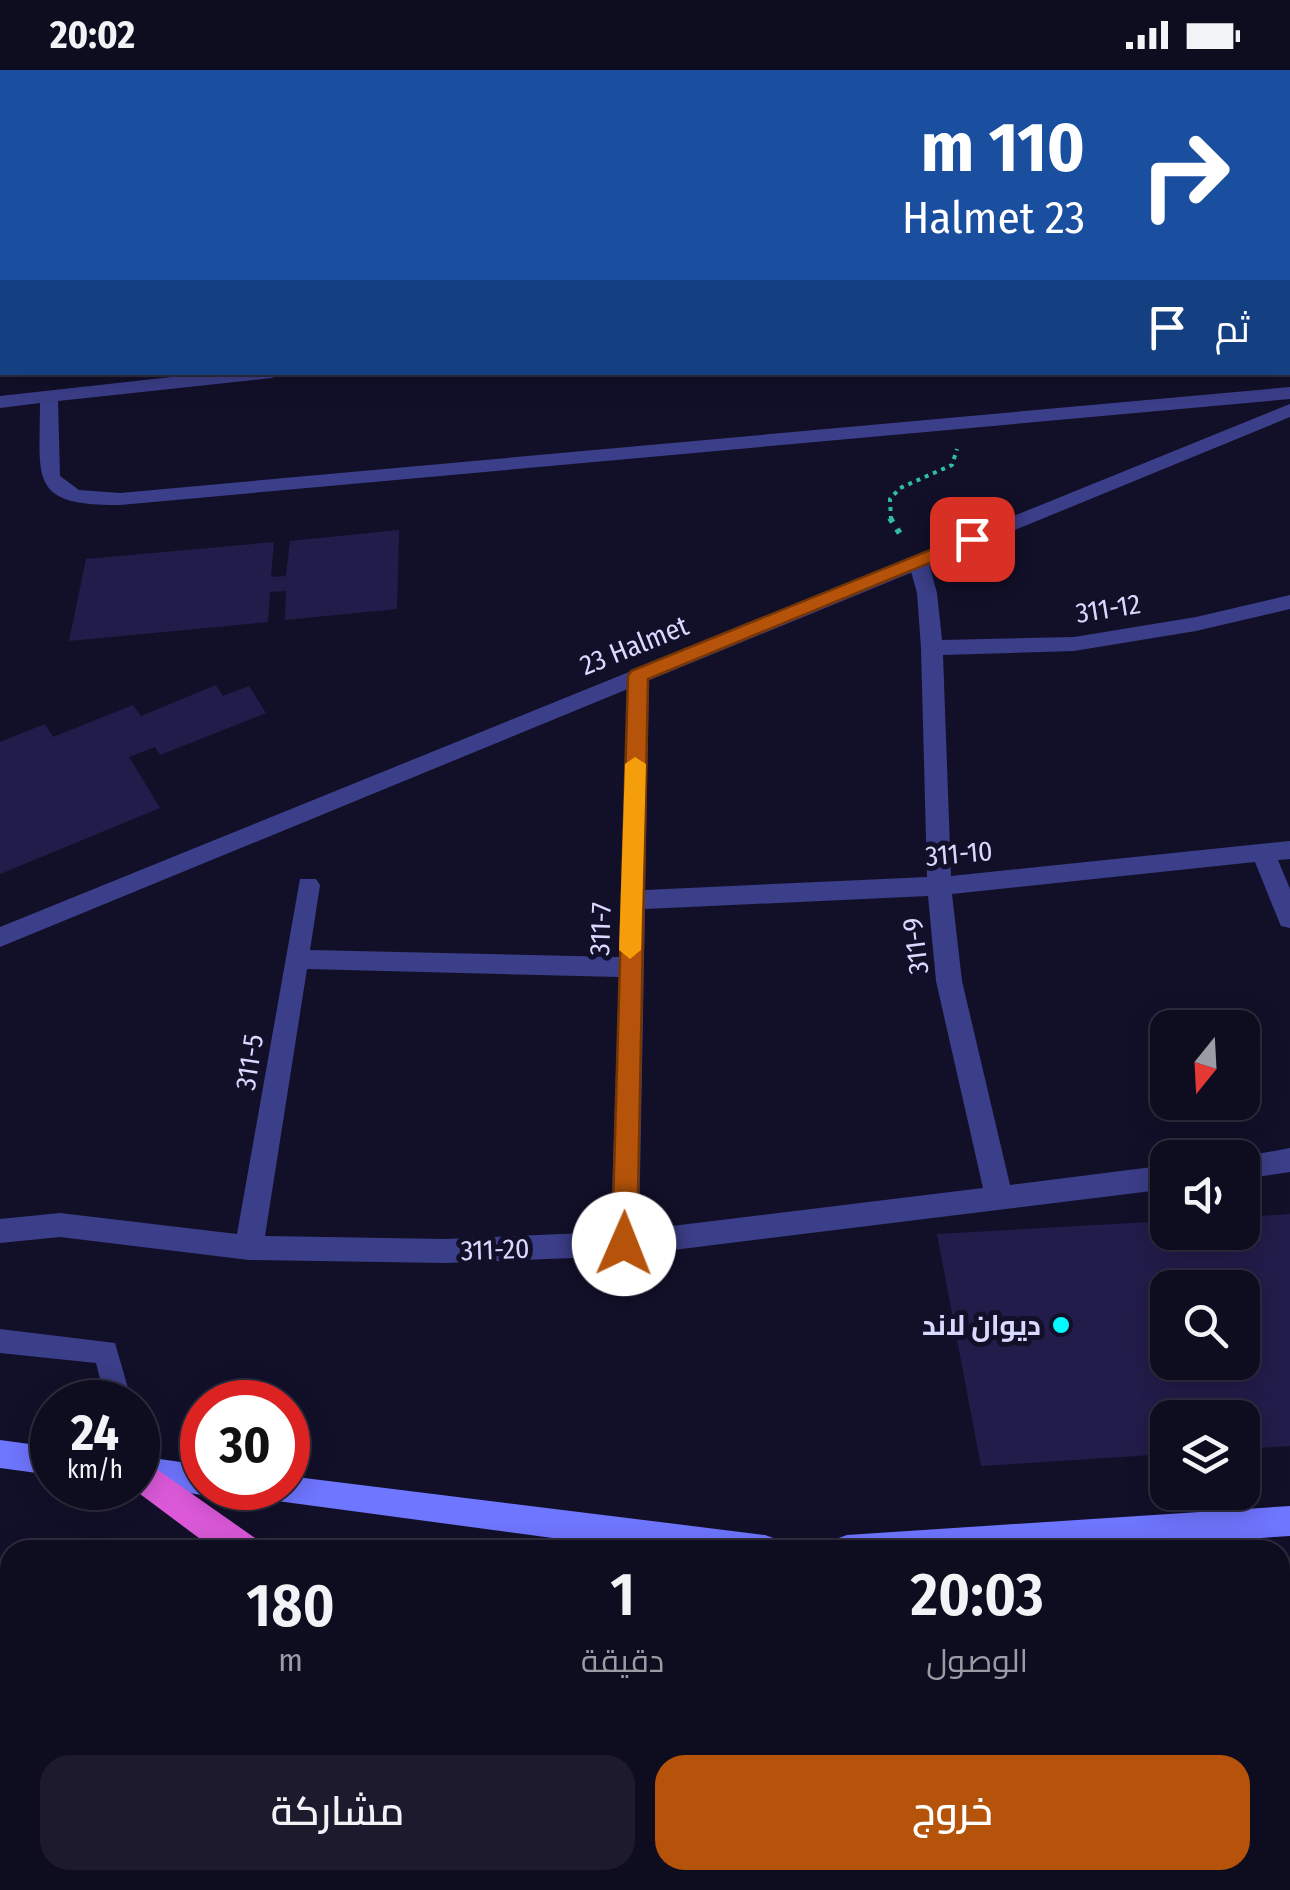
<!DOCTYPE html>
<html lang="ar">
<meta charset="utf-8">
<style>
body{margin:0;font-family:"Fira Sans Condensed",Cairo,sans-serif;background:#1c1a2c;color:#f1f3f6;direction:rtl;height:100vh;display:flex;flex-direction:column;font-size:38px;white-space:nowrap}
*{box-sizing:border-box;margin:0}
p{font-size:32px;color:#9b9ba4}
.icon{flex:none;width:55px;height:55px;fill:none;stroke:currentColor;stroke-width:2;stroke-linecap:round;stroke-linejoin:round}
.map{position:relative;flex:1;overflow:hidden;direction:ltr}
.details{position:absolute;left:0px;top:1470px;width:1290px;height:350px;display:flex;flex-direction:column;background:#0e0c1f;border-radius:30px 30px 0 0;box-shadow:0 5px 25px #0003,0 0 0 2px #2e2c3d;direction:rtl}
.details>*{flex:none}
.banner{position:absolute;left:0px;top:0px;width:1290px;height:305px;box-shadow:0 5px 25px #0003,0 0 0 2px #2e2c3d;direction:rtl;background:#1a4fa0;color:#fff;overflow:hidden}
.needle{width:65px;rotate:198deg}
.tools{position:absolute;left:1150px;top:940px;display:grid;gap:20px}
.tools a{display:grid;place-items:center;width:110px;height:110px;border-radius:20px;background:#0e0c1f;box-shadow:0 5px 25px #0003,0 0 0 2px #2e2c3d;font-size:50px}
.speed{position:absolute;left:30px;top:1310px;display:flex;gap:20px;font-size:50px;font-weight:700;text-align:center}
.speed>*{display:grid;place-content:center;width:130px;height:130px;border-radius:50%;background:#0e0c1f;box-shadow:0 5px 25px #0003,0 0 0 2px #2e2c3d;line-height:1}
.speed small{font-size:25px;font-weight:400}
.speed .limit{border:15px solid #d22;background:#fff;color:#111}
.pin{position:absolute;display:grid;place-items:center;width:85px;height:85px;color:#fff;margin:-42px;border-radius:20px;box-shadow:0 5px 15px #0006}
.me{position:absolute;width:110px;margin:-55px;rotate:1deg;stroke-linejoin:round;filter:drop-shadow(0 0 8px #0008)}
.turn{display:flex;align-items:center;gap:35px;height:210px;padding:0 40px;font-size:45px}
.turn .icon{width:130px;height:130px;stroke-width:2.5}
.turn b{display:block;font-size:70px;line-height:85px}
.then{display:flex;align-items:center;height:95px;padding:0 40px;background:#0003;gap:20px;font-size:38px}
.eta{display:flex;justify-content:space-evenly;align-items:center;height:170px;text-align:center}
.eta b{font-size:60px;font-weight:600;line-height:70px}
.action{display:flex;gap:20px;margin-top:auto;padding:20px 40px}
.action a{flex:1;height:115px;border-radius:30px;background:#b45309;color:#fff;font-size:40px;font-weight:600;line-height:115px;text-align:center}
.action a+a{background:#1c1a2c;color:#f1f3f6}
.status{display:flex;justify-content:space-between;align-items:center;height:70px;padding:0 50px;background:#0e0c1f;direction:ltr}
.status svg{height:28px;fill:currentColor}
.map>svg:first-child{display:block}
.building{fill:#221c4a;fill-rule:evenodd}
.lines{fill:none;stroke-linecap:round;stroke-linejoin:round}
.path-far1{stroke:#2fbca8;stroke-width:4;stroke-dasharray:4 5;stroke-linecap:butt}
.path{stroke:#2fbca8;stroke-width:6;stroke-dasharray:5 8;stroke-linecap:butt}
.service{fill:#3b3e88;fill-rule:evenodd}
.minor{fill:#3b3e88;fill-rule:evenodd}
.tertiary{fill:#3b3e88;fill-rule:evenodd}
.secondary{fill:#6f76ff;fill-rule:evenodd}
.trunk{fill:#db59d9;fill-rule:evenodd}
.route{fill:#b45309;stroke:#753606;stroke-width:2.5}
.slow{fill:#f59e0b}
.poi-dot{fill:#04faff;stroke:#121029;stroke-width:4}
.labels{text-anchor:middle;stroke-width:10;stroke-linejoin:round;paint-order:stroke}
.street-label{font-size:28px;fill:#d9d8ff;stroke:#121029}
.poi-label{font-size:28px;font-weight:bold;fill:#d9d8ff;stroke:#121029;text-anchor:end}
</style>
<div class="status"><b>20:02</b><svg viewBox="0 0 49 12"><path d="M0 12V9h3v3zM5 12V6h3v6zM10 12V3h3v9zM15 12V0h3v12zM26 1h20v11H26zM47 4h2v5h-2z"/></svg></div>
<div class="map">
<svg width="1290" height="1820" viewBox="0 0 1290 1820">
<rect width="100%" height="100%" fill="#121029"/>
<path class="building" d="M399,460L397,539L285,550L286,521L270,522L268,552L69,571L86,489L274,472L271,507L286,506L290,471Z
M216,615L223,626L249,616L266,643L160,685L155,677L129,687L160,738L0,804V672L45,654L53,667L133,635L141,646Z
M1290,1144V1376L1242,1379V1348H1168V1384L981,1396L937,1164L1168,1151V1162H1242V1147ZM1168,1218H1242V1292H1168Z"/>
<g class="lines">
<path class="path-far1" d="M891,450L890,429L900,418L952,395L957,379"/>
<path class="path" d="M890,448L902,467"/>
<path class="service" d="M0,1259L115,1273L132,1332H106L96,1293L0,1283Z"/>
<path class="minor" d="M50,0H66V2H51Z
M380,0H396V2H381Z
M1288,154H1290V164H1288Z
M217,302H281L272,308L58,331L60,406L79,420L120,423L1290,317V329L120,435C28,436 40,409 40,333L0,338V326Z
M919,487L929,494L937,523L942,570L1074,567L1196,547L1290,525V539L1196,561L1074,581L943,585L951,806L1290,771V789L1278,790L1290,819V858L1281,856L1278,849L1255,792L952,824L962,911L1010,1115L1168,1095V1119L625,1186L445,1193L249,1190L60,1167L0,1173V1149L60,1143L237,1164L300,809H316L320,815L310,880L619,887L630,601L638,598L649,606L645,820L927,807L921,578L917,523L909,494ZM928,826L936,911L983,1118L639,1160L645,839ZM307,899L619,907L611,1162L445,1169L265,1166Z
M1290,1078V1102L1242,1109V1088H1236Z"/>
<path class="tertiary" d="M0,122H2V132H0Z
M1290,334V347L0,877V857Z"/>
<path class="secondary" d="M0,1370L52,1377V1405L0,1398Z
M138,1386L202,1395V1418H214L213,1420L202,1425L138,1415Z
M288,1406L765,1465L776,1469L781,1480H642L255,1428L251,1418H288Z
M1290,1436V1466L1081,1480H831L836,1469L847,1465Z
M0,1800L10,1801V1810H41L45,1820H0Z"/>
<path class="trunk" d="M138,1386L255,1468L260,1480H215L132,1418H138Z
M0,1496L10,1497V1531L0,1530Z
M1290,1531V1567L1280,1568V1532Z
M0,1614L10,1615V1651L0,1650Z
M1290,1666V1702L1280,1703V1667Z"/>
</g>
<path class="route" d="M972,463L978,465V473L648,609L637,1174L633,1182L624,1186L616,1182L612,1174L628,606L631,601Z"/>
<path class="slow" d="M635,687L646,694L641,880L630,889L619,880L625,694Z"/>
<circle class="poi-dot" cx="1061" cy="1255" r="10"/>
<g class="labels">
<g class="street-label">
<text transform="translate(1108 538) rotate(-9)" y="10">311-12</text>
<text transform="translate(634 575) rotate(-22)" y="10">23 Halmet</text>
<text transform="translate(959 783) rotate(-5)" y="10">311-10</text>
<text transform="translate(600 859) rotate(-88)" y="10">311-7</text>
<text transform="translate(915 876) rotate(-97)" y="10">311-9</text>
<text transform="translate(249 992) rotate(-81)" y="10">311-5</text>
<text transform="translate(495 1179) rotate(-2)" y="10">311-20</text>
</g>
<g class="poi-label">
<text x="1041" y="1265">دیوان لاند</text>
</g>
</g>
</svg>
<div class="tools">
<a><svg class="needle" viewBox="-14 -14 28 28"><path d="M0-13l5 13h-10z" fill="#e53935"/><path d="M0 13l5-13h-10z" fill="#9b9ba4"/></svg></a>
<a><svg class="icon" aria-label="sound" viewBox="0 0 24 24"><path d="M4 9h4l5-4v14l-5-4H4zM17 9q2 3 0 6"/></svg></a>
<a><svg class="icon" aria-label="search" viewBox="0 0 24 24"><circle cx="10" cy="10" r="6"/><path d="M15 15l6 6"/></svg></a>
<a><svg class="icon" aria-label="layers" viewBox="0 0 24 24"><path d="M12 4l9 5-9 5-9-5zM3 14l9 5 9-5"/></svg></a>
</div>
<div class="speed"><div>24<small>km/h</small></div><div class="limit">30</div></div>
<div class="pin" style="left:972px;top:469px;background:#d93025"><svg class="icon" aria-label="arrive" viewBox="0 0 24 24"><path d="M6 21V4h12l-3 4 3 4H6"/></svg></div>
<svg class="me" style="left:624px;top:1174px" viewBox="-20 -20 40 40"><circle r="19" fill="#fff"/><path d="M0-13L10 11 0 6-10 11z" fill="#b45309"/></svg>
<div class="banner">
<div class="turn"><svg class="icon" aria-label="right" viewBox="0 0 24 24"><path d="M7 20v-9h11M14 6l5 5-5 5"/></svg><div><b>110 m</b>23 Halmet</div></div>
<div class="then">ثم<svg class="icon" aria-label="arrive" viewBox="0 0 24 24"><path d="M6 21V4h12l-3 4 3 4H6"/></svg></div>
</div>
<section class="details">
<div class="eta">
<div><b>20:03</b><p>الوصول</p></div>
<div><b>1</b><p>دقيقة</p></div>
<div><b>180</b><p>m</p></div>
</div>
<div class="action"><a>خروج</a><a>مشاركة</a></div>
</section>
</div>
